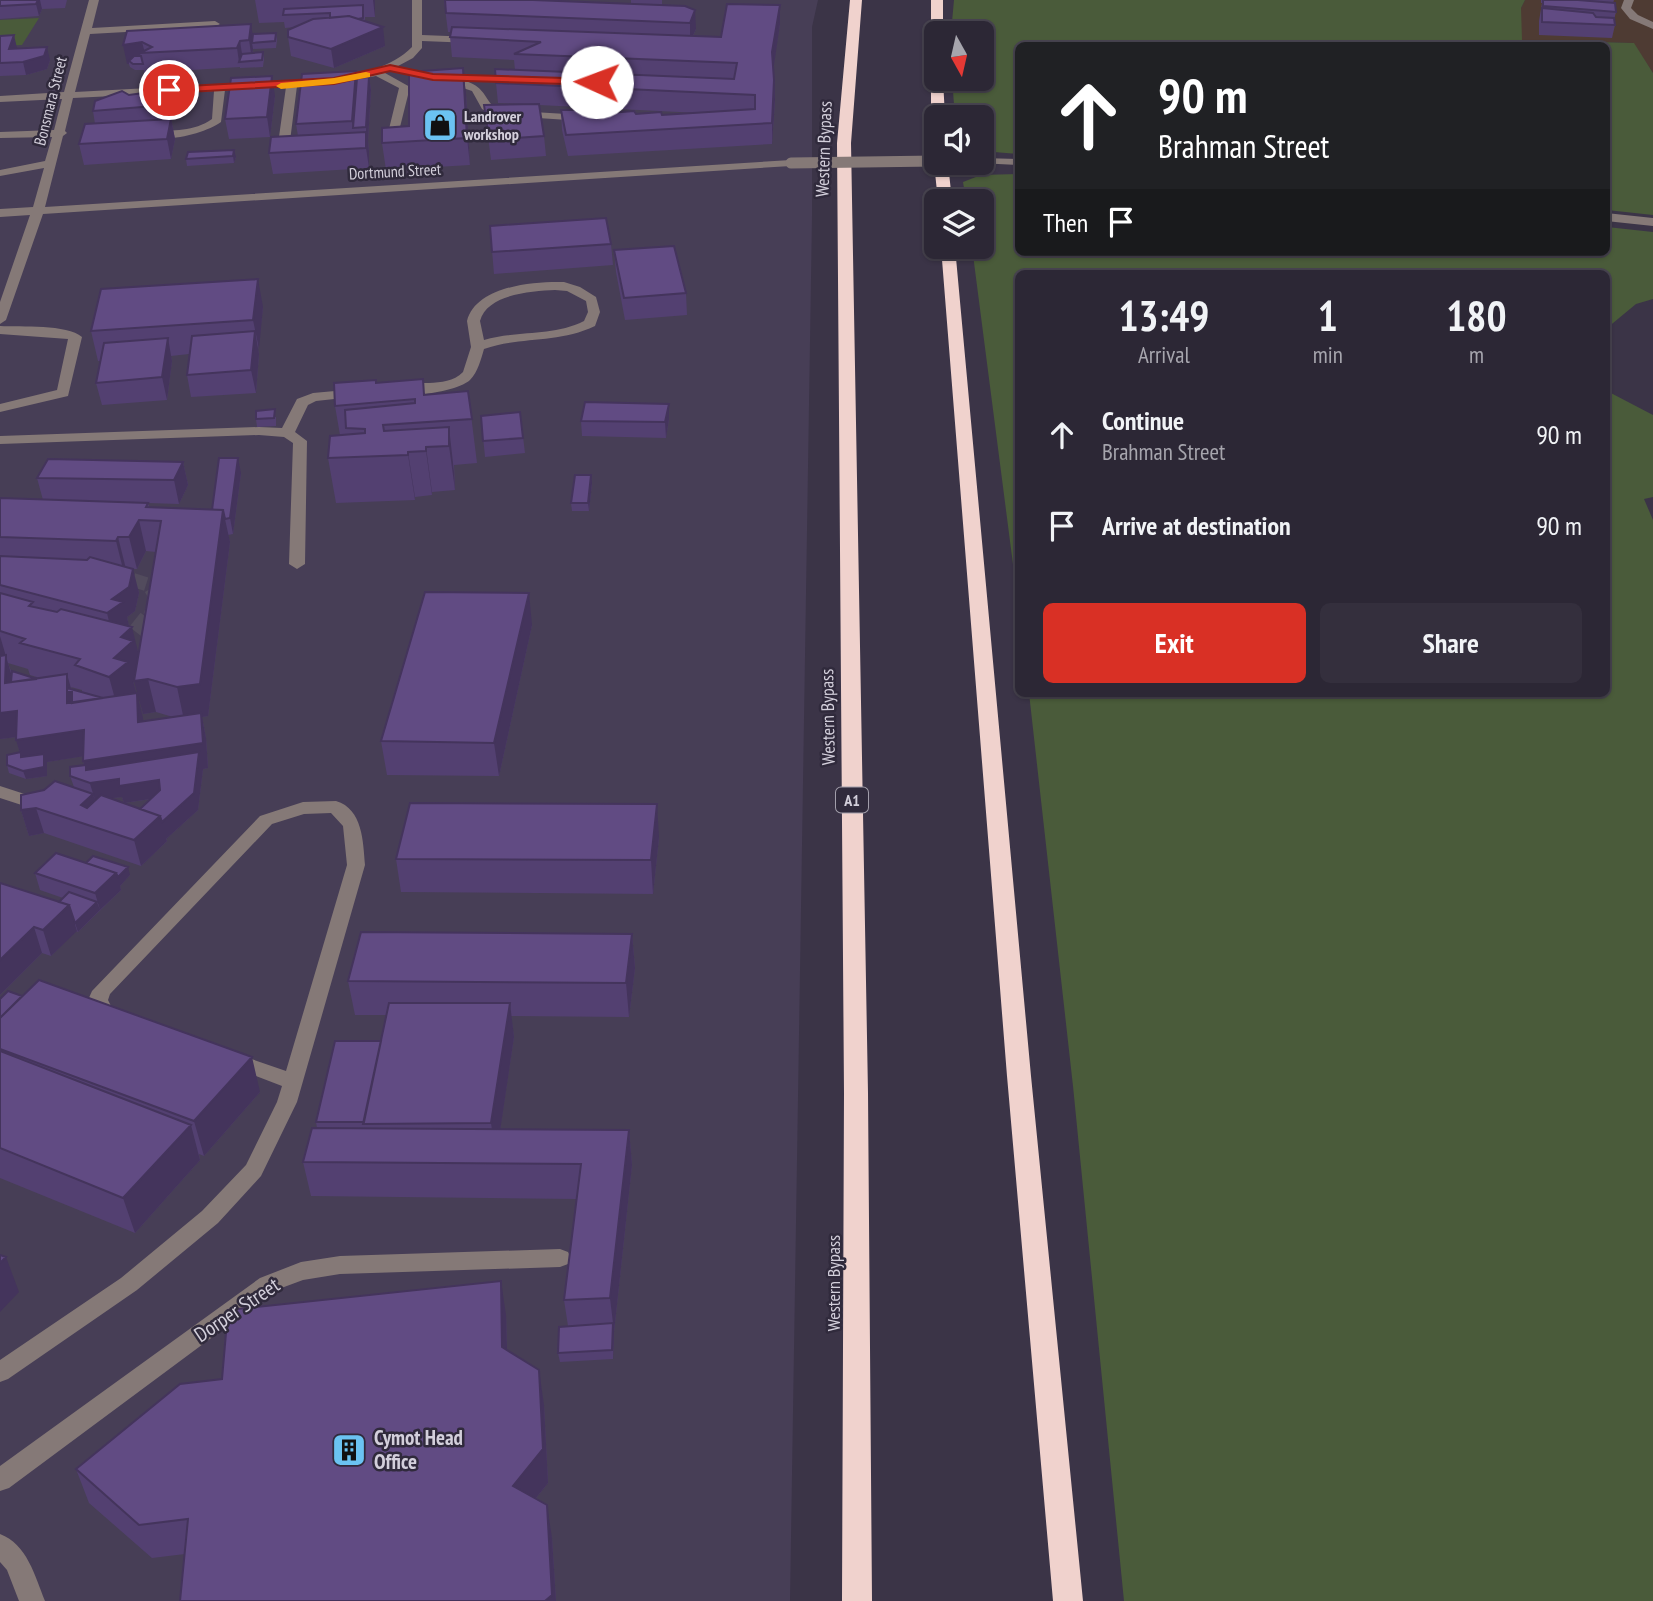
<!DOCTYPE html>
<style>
body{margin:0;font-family:"PT Sans Narrow",sans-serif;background:#342f3d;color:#f1f3f6;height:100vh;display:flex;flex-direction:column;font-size:26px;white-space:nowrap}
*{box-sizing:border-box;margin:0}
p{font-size:23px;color:#a6a5ad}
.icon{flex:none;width:38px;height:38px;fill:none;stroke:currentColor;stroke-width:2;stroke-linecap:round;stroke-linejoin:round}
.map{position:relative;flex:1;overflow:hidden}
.side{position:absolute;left:1015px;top:270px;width:595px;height:427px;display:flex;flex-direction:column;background:#2c2735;border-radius:10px;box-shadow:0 2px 5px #0004,0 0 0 2px #484450}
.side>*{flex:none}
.top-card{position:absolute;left:1015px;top:42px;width:595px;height:214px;border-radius:10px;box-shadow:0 2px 5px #0004,0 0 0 2px #484450;background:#202124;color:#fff;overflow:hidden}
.needle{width:46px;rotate:172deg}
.tools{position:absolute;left:924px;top:21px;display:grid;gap:14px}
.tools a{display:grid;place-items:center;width:70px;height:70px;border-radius:10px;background:#2c2735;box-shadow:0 2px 5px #0004,0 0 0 2px #484450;font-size:35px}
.pin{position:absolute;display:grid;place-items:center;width:60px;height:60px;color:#fff;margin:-30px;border:4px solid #fff;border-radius:50%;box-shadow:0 2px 7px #0007}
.me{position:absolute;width:77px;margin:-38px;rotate:272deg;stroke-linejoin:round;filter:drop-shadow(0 0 5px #0008)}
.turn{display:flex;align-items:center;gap:24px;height:147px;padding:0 28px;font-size:32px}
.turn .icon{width:91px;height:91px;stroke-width:2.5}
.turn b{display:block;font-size:49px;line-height:60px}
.then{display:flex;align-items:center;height:66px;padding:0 28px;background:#0003;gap:14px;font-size:26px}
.eta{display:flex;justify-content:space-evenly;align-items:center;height:119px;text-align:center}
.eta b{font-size:42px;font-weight:700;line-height:49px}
.button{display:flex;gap:14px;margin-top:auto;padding:14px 28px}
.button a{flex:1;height:80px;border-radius:10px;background:#d93025;color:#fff;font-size:28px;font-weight:700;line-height:80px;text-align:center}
.button a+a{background:#342f3d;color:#f1f3f6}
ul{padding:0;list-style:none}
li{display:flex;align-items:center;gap:21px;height:91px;padding:0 28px}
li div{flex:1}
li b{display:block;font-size:26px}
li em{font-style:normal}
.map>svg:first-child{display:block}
.commercial{fill:#4e3b33}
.built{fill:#473e56}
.green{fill:#4a5b3a}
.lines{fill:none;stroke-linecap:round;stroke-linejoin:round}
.minor-tunnel-far1{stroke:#524b5d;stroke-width:14;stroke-dasharray:14 7;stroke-linecap:butt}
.minor-tunnel{stroke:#524b5d;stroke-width:18;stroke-dasharray:18 9;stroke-linecap:butt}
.minor{fill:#857977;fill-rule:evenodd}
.highway{fill:#f0d2cd;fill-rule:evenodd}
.minor-bridge{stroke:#857977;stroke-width:11}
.wall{fill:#534071;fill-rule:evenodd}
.shaded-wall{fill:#44345c}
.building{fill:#614b83;stroke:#44345c;stroke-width:2}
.route{fill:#d93025;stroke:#8d1f18;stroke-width:2}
.slow{fill:#f59e0b}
.labels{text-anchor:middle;stroke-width:5;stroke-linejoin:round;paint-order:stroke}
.far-street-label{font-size:16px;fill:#d3cfdb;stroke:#302a3c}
.far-poi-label{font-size:16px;font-weight:bold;fill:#d3cfdb;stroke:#302a3c;text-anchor:start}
.shield{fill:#302a3c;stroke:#a29eab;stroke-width:2}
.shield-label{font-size:16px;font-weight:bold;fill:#d3cfdb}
.street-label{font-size:18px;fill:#d3cfdb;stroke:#302a3c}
.near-street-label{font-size:21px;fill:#d3cfdb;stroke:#302a3c}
.near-poi-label{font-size:21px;font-weight:bold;fill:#d3cfdb;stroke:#302a3c;text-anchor:start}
</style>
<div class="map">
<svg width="1653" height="1601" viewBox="0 0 1653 1601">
<rect width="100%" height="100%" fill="#3b3447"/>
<path class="commercial" d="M1525,0H1653V73L1633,43L1521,40V8Z"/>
<path class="built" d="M0,0H818L812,27V216L790,1601H0Z"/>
<path class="green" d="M954,0H1525L1521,8L1522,40L1634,43L1653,73V215L1607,210L1606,46H1018V154L982,151V117H955L952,79H982V33H951Z
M39,18L22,45L0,46V20Z
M1018,174V252H1606L1607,227L1653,232V299L1636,304L1607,328L1606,273H1018V603L972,247H982V201H966L963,182L981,175Z
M1607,391L1653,415V497L1644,499L1653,520V1601H1124L1073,1086L1029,693H1606Z"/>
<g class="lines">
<path class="minor-tunnel-far1" d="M112,579H130L149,585L157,599L150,616"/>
<path class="minor-tunnel" d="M111,641L136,633L151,614"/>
<path class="minor" d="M89,0H99L92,28L215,21L220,24L215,27L90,34L75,92L334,78C362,73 391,68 412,47V0H422V35L473,37L478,40L473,43L422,41V48L413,58L385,73L410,87L398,135L388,133L399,88L376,76L334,84L297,86L289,149L296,154L290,157L277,151L286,87L225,90L221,122C206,133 162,145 146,134L152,131C173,130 194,132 212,119L214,91L73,98L65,131L67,133L63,136L45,207L791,160L797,163L791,166L43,214L6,320L0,324V302L30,215L0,217V209L33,207L44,168L0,176V170L45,161L52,137L0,138V132L54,130L62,99L0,102V96L64,92Z
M1624,0H1634L1631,8L1638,15L1653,22V29L1630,19L1621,8Z
M461,75L521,77V81L517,82L466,81C487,88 484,101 498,110L583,115L588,118L583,121L492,115L482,109L472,91L436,79L441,76L456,79Z
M982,158L1018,159V165L978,163H982Z
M1606,213L1653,218V226L1606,221Z
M564,282L580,287L596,297L600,312L595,326C557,344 521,336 484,349C481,359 478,372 470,380C458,391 407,400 395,390C414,376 444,391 463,372L471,347L467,321C476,286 534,281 564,282ZM555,290L567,291L586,301L588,312L584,321C552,337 517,330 484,340L480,321C487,294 532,291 555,290Z
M0,326C21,327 67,324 82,337L68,396L0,412V404L57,390L68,339L0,334Z
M357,389L362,390V396L316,401L308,405L295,432L307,441L305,564L297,569L289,564L293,443L284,437L259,435L0,444V436L259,427L282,428L297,399L313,393Z
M0,786L43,800L46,804L37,810L0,798Z
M336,801C363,809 363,842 365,865L297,1102L261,1176L218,1223L137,1290L8,1379L0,1382V1360L121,1278L202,1211L246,1165L277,1102L282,1086L227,1065L224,1060L227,1055L234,1053L286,1071L347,865L343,826L331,813L304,814L272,824L110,994L108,1000L111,1006L123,1011L126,1016L123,1021L116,1023L96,1016L88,1000L92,991L260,816L303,802Z
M560,1249L568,1252L571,1258L568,1264L560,1267L340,1274L303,1280L276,1290L9,1488L0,1491V1466L260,1278L301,1262L340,1256Z
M0,1534C27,1544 35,1576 45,1601H19L7,1570L0,1562Z"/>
<path class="highway" d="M850,0H862L851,143L868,1093L872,1601H842L844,1093L837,143Z
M931,0H943V33H936V79H943L945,117H936V120L931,117Z
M936,160V163H948L952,201H938L934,163Z
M941,247H955L1031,1076L1083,1601H1053L1007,1076Z"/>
<path class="minor-bridge" d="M791,163L936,161"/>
</g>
<path class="wall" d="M0,0H67L65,8L42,9L39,16L0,19Z
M255,0H375V17H365V21L385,46L334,68L291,56L288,37L295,27L285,28L284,22L259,23Z
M444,0L631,4V0H662V5L685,6L696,29L693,36L721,37L780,24L773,67L775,100L772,144L568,156L562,130L561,110L662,115L699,113L539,105L544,136L546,156L491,160L484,105L530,104L498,103L496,83L515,70L514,60L452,57L450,37L451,32H448Z
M1541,0H1614L1613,3L1616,12L1614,20L1615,25L1612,38L1539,35V21L1542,3H1541Z
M127,31L253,37L276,33L277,40L276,48L253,49V53L263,52L264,59L263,67L240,68V67L144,73V70H135L130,67L129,64H127Z
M0,36L17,49L50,60L47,69L26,75L0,76Z
M356,71L357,78L369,77L371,90L368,141L369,152V168L273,174L269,153L298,136L296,124Z
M172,89L174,103L170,119H171L175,139L171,159L84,165L79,144L95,124L93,111L129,95Z
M466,94L470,165L386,170L382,143Z
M275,96L270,137L229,139L225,119Z
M188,152L236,157L234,163L187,166L186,159Z
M490,226L611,244L613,265L494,274Z
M614,250L686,293L687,315L625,320L616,272Z
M263,307L258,350L259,354L256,393L191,397L187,375L189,354L171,356L172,361L167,400L102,405L96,383L100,361H98L91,331Z
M377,382L425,395L468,391L477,463L454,465L455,490L432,492V495L415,497V500L336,503L328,458L340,435L335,406Z
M669,404V419L666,438L582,436L581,421Z
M520,412L525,453L485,457L481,416Z
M276,417V426L257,427L256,419Z
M183,462L188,485L179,504L148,503L149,507L212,510L241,473L233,534L228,535L230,542L208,716L202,717L206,738L208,768L203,769L198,810L166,839L167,841L141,866L44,833L29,836L21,810L74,787L70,776L84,765L83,756L47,762V776L26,779L9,773L7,765L20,753L16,737L0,739V498L43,500L37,478ZM146,551L156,552L139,655L129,627L127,617L135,611L139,593L132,569H137ZM8,663L28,669L30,675L40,678L12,674ZM135,679L143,714L156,712L173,717L143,721L133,681ZM71,687L82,690V692L72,689ZM122,797L124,803L111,798ZM151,799L140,809L124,803Z
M592,483L589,511H572L571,503Z
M532,625L499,776L387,775L381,741Z
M659,837L653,894L401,892L396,859Z
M86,863L130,875L120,886L121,890L78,932L76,931L51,956L42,953L0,995V883L59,902L63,898L40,890L35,873Z
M632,934L635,968L629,1017L511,1016L514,1037L500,1129L629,1130L632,1165L614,1332L613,1359L560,1362L558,1353L568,1326L564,1300L577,1199L311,1196L303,1162L317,1128L316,1122L381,1041L387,1015H355L348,981Z
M0,999L260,1092L204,1156L199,1154L200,1160L135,1233L0,1178Z
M506,1315L507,1350L544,1405L548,1483L536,1498L552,1538L556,1601H180L185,1554L152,1558L89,1503L76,1469L222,1379Z"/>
<path class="shaded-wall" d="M38,0H40L42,9L39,16L36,4Z
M373,0H375V17Z
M780,5V24L773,72L772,52Z
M695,10L696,29L690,42V23Z
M251,24L254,43H252L253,49L252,60L249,40Z
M383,27L385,46L334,68L331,49Z
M14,35L17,48L14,55L9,49Z
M240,41L243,60L239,62L237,48Z
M142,42L145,53H140L142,62L129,61V64H127L123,45Z
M47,47L50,60L47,69L26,75L23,62Z
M463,68L466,94L470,165L467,138Z
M356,71L359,91L353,128L355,142L352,121Z
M272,76L275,96L270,137L267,117Z
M369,77L371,90L368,141L369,152V168L366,148V127Z
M774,80L775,100L772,144V123Z
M172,89L174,103L170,119L167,105Z
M171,119L175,139L171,159L167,139Z
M234,150L236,157L234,163L233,156Z
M258,279L263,307L259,349L253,320Z
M255,331L259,354L256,393L251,370Z
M168,338L172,361L167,400L162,377Z
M669,404V419L666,438L665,422Z
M449,427L454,472L455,490L449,446Z
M426,447L432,492V495L426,451Z
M408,452L415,497V500L408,455Z
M238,458L241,473L233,534L230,518Z
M183,462L188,485L179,504L174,480Z
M591,475L592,483L589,511L588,503Z
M223,510L230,542L208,716L202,717L206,738L208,768L203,769L198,810L166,839L167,841L141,866L134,840L160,816L194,793L159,780L163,797L124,803L122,797L95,800L83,761L184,720L177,687Z
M139,520L146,551L137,569L129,537Z
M118,537L126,569L124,573L116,541Z
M133,569L139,593L135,611L127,617L129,626L113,638L107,613L112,599Z
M529,593L532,625L499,776L494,743Z
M132,627L140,660L141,673L133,681L137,695L118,710L109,677L114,658L121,637Z
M0,636L13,680V699L67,692V674L74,699V720L138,710L137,693L143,718L145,747L138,718L74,728L67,701L12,708L5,683V665L4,666L0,655Z
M148,679L156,712L143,714L134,681Z
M17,711L25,736L0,739V713Z
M84,730L91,755L47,762V776L26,779L23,771L24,766L16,740Z
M93,794L101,819L81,805Z
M657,804L659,837L653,894L651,860Z
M36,808L44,833L29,836L21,810Z
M128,867L130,875L120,886L121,890L100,910L95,893L116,873Z
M97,902L100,910L78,932L75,923Z
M69,905L77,931L51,956L43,930Z
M34,927L42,953L0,995V960Z
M632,934L635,968L629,1017L626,983Z
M510,1003L514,1037L496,1158L491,1123Z
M252,1057L260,1092L204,1156L194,1121Z
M191,1125L200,1160L135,1233L123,1198Z
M629,1130L632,1165L614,1332L613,1359V1323L610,1298Z
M6,1257L19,1292L0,1312V1263Z
M501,1281L506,1315L508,1381L502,1347Z
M539,1370L544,1405L548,1483L519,1519L513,1486Z
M547,1505L552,1538L556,1601H545Z"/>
<path class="building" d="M0,0H38L36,4L0,6Z
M445,0H533L685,6L695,10L690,23L446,13Z
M1543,0H1578L1615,3L1616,12L1543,6Z
M727,4L780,5L772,52L774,80L772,123L566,135L561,110H608L610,113L634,111L636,114L661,112L662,115L755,109V95L496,83L495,69L734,79L737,63L514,54L541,42L450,37L452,27L721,37Z
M363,5V18L358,19L349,16L330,18V13L283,15L284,9Z
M1542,8L1593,13L1596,17L1614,18L1615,25L1542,22Z
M349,16L383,27L331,49L288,37V30L313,19Z
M251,24L249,40L240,41L237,48L140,53L152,47L142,42L123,45L127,31Z
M276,33L275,41L252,43L253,34Z
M14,35L9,49L47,47L44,56L23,62L0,63V36Z
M263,52L262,60L239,62L242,54Z
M134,56H141L143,64H133L129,61Z
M463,68L467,138L382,143V128L409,126V72Z
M356,71L352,121L296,124L302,74Z
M272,76L267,117L225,119L231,78Z
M369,77L366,127L353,128L357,78Z
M172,89L167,105L93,111L95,101L122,91L129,95Z
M539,104L544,136L489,140L484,105Z
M171,119L167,139L79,144L85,124Z
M366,132V148L269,153L271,137Z
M234,150L233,156L186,159L188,152Z
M606,218L611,244L492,252L490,226Z
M674,246L686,293L624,298L614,250Z
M258,279L253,320L91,331L101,289Z
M255,331L251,370L187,375L192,336Z
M168,338L162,377L96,383L104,343Z
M423,379L424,395L468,391L472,419L383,425L384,431L449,427V446L426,447V451L408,452V455L328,458L330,436L365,433V429L346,428L345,410L415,403V399L335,406L334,383L376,380V383Z
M585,402L669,404L665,422L581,421Z
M275,409L274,418L256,419V411Z
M520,412L523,438L483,441L481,416Z
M219,458H238L230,518L225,519L223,510H212Z
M48,459L183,462L174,480L37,478Z
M575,475H591L588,503H571Z
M0,498L148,503L146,507L223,510L200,684L177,687L148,679L134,681L161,521L139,520L129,537H118L116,541L0,537Z
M0,556L87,560L90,557L133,569L129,587L112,599L123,602L107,613L0,585Z
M425,592L529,593L494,743L381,741Z
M0,593L33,602L29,606L57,612L61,609L132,627L121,637L133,641L114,658L128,662L109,677L75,665L80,659L20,643L25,639L0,631Z
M6,655L5,683L67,674V703L137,693L138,722L201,713L203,743L83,761L84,730L16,740L17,711L0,713V656Z
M12,671L37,679L11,682Z
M67,688L103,698L72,703V691L67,692Z
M21,752V757L44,754V767L23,771L7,765V755Z
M199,752L194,793L162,822L160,816L140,809L160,790L159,780L119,786V779L90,783L70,776V767L86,765V770Z
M55,781L93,794L81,805L87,808L101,795L160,816L134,840L36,808L21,810V795L44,790Z
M410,803L657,804L651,860L396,859Z
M56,853L116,873L95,893L35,873Z
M93,856L128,867L118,877L116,873L86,863Z
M0,883L69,905L43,930L34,927L0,960Z
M69,892L97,902L75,923L69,905L59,902Z
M361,932L632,934L626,983L348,981Z
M39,980L252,1057L194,1121L0,1049V1018Z
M8,991L22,996L0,1018V999Z
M389,1003H510L491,1123L363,1124Z
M335,1041H381L364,1122H316Z
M0,1051L191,1125L123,1198L0,1148Z
M312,1128L629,1130L610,1298L564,1300L581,1164L303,1162Z
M0,1255L6,1257L0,1263Z
M501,1281L502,1347L539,1370L543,1449L513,1486L547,1505L552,1595L545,1601H180L188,1519L139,1525L76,1469L180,1384L222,1379L228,1310Z
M613,1323L612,1350L558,1353L559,1327Z"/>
<path class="route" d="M390,65L433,74L597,79L602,82L597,85L433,80L390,71L334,84L169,93L165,90L169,87L334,78Z"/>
<path class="slow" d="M366,72L370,73V77L334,84L281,89L276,86L281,83L334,78Z"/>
<defs>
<g id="shop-square" transform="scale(1.75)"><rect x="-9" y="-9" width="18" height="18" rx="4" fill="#6bc3f2" stroke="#302a3c"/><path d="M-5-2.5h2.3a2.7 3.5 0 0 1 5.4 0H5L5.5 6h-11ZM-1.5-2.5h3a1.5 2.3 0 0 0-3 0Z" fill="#111"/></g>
<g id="building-square" transform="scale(1.75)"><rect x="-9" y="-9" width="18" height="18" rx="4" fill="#6bc3f2" stroke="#302a3c"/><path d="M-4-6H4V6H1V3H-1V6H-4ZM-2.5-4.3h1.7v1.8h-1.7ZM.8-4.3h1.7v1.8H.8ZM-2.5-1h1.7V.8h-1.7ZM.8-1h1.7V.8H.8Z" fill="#111"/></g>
</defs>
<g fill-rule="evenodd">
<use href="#shop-square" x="440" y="125"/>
<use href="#building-square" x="349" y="1450"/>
</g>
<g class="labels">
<g class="far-street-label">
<text transform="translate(50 101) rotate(-76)" y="6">Bonsmara Street</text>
<text transform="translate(395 171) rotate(-3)" y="6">Dortmund Street</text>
</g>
<g class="far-poi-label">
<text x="464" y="122">Landrover<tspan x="464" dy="18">workshop</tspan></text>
</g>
<rect class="shield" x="836" y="787.5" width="32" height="25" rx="5"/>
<g class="shield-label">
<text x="852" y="806">A1</text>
</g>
<g class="street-label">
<text transform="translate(824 149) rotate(-88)" y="6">Western Bypass</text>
<text transform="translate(828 717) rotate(-91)" y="6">Western Bypass</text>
<text transform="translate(834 1283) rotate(-90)" y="6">Western Bypass</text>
</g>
<g class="near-street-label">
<text transform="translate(237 1310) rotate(-34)" y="7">Dorper Street</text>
</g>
<g class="near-poi-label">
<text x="374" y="1445">Cymot Head<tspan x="374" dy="24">Office</tspan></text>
</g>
</g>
</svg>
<div class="tools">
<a><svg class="needle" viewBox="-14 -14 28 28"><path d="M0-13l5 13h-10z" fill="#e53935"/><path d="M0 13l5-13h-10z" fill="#a6a5ad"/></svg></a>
<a><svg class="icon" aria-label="sound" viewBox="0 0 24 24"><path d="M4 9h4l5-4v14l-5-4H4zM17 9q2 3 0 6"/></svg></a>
<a><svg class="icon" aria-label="layers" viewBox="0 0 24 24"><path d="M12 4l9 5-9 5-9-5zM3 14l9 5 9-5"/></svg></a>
</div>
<div class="pin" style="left:169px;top:90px;background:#d93025"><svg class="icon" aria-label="arrive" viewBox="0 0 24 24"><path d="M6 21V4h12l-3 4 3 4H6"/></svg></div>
<svg class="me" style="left:597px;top:82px" viewBox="-20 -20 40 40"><circle r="19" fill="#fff"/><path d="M0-13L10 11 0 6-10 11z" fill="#d93025"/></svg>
<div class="top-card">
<div class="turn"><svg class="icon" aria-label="ahead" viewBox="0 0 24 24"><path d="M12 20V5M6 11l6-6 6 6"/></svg><div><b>90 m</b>Brahman Street</div></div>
<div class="then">Then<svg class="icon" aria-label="arrive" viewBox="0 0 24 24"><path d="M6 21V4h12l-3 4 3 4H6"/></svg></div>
</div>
<section class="side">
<div class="eta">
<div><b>13:49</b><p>Arrival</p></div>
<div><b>1</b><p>min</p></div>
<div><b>180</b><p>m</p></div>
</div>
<ul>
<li><svg class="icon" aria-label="ahead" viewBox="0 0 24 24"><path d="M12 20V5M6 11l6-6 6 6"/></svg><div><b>Continue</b><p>Brahman Street</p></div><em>90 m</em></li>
<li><svg class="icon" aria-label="arrive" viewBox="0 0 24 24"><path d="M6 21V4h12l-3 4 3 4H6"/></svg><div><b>Arrive at destination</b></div><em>90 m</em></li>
</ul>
<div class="button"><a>Exit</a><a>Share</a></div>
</section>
</div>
